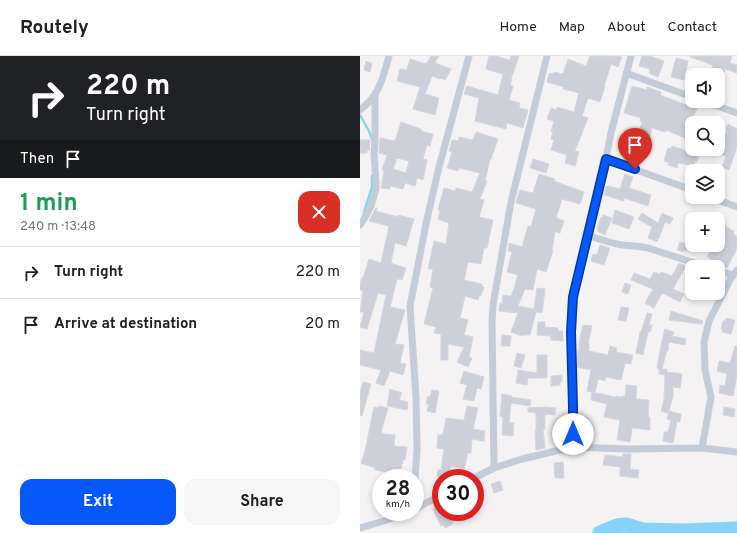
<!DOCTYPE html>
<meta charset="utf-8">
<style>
body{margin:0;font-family:Overpass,sans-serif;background:#f6f6f6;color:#202124;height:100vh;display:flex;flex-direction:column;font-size:15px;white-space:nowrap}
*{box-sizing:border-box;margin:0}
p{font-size:13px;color:#757577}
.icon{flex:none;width:22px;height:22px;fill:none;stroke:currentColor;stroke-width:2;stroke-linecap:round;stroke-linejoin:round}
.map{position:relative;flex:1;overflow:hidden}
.drawer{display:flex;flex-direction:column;background:#fff;width:360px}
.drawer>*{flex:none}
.hud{background:#202124;color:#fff;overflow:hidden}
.tools{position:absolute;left:325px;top:12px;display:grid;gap:8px}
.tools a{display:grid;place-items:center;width:40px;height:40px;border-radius:8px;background:#fff;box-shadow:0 2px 6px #0003;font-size:20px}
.speed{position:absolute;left:12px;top:413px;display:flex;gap:8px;font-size:20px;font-weight:700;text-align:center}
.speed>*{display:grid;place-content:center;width:52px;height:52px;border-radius:50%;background:#fff;box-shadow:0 2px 6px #0003;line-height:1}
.speed small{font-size:10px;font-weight:400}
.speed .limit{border:6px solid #d22;background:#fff;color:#111}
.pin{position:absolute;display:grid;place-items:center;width:34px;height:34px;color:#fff;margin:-41px -17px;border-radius:50% 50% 50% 0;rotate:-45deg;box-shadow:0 0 4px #0007}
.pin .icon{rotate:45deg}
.me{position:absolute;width:44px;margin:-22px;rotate:0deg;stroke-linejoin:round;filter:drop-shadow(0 0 3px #0008)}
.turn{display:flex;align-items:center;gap:14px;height:84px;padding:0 20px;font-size:18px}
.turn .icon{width:52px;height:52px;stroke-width:2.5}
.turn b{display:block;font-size:28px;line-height:34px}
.then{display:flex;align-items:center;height:38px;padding:0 20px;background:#0003;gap:8px;font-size:15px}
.round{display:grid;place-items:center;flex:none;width:42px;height:42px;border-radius:12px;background:#f6f6f6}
.head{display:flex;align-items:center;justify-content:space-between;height:68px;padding:0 20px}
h1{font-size:24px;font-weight:700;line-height:30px;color:#1e9e55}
.cta{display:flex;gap:8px;margin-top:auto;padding:8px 20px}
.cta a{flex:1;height:46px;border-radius:12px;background:#0758f9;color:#fff;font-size:16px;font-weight:700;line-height:46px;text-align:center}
.cta a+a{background:#f6f6f6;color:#202124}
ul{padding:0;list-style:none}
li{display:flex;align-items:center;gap:12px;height:52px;padding:0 20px;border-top:1px solid #e0e0e0}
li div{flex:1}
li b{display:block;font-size:15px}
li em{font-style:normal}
header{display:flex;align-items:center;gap:24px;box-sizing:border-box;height:56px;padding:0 20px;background:#fff;border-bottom:1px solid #e0e0e0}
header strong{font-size:19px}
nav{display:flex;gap:22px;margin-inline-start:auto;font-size:14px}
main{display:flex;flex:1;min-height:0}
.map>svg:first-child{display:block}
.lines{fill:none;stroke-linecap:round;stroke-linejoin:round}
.stream{stroke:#86d3f6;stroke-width:2.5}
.river{stroke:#86d3f6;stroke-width:15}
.building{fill:#cdd0d8;stroke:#d5d7de;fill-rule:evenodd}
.minor{stroke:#c4ccd8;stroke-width:7}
.route-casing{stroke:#0539a2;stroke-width:10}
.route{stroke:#0758f9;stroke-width:7}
</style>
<header>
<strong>Routely</strong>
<nav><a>Home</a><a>Map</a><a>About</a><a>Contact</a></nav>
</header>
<main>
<section class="drawer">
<div class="hud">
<div class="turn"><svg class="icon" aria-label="right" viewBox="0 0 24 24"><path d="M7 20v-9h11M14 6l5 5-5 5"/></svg><div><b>220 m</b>Turn right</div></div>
<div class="then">Then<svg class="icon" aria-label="arrive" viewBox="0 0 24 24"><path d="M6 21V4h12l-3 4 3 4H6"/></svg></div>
</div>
<div class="head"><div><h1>1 min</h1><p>240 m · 13:48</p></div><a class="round" style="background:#d93025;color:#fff"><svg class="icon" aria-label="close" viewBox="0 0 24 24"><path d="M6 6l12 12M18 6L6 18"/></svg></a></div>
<ul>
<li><svg class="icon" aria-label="right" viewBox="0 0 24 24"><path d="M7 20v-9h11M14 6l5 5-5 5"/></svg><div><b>Turn right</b></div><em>220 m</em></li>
<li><svg class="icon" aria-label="arrive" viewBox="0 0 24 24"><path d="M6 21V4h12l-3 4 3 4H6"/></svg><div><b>Arrive at destination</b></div><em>20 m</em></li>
</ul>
<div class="cta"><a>Exit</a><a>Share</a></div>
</section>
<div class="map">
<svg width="377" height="477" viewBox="0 0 377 477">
<rect width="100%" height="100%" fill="#f4f2f2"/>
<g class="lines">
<path class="stream" d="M0,59L9,75L12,83
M4,156L12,131V120"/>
<path class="river" d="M240,477L257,470L266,469L283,474L323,475L377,473"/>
</g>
<path class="building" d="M71,0H79L75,7L91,13L85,24L81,22L80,23L72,20L65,38L79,42L75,59L53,53L60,31L37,25L40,13L47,14L50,3L66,8Z
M129,0H135L150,4L151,0H159L151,23H152L150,29L153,30L149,44L160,47L159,52L168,54L163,72L147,67L146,73L115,65L119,42L104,38L107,30L138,39L143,18L126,13Z
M230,0H258L262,1L258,11L251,8L244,30L245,31L240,46L228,42L222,60L228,62L215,95L219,96L215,110L205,107L207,99L191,94L194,84L191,83L193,76H191L194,65L187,63L191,52L197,54V51L214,56L219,37L203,33L204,31L187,26L189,17L193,18L194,16L203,18L208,3L226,10Z
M282,0H290L304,5L298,21L289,17L290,13L279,10Z
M330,0H372L370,7L377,9V17L365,13L361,33H358V19H350L353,9L330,1Z
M316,2L328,5L324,24L311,21Z
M6,5L12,7L10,16L4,14Z
M272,30L287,34V31L301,36L300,39L326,49L327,46L332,48V50L337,52L332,64V85L306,74L305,76L292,72L290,80L279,76L282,66L280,65L281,62L264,57Z
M41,66L61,73V75L73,78L70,90L67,89L63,103L67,104L63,124L57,122L55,130L45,127L43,133L30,130V133L21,132L24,114H22L27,99L19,97L20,82L35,85ZM37,102L49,105L46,117L33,113Z
M368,68L377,73V91L369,114L362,111L366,100L358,97V88L360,89L367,75L366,74Z
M116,76L138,83L131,103H130L125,125H127L120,143L124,144L119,161L133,164L127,192H124L121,208L108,206L104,224L122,228V230L124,231L121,240H119L118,244L105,240L100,262L108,264L104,279L113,281L109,301L112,302L108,311L97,306L104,291L88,288V304H81V278L74,277L76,271L64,268L73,232L70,231L73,213H68L74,185L86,188L89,167L78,163L80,155L78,154L84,132L95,135L96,132L112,136L120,117L99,112L98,115L87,112L92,96L89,95L92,84L98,85L99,81L113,84Z
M0,84H10L9,95L7,94V97H0Z
M312,90L339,99L337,106L335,105L334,109L330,108V109L318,107L317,112L308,109L309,107L304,105L308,92L311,93Z
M173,103L189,108L186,117L170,112Z
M179,118L195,123L194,125L224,136L220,148L202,143L196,162L204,165L200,177L195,175L192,195H193L186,216L177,213L173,234L165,233L158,250L174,253L177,232L185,233L182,257L176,256L170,279H163L162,280L151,276L158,257L139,255L140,247L142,248L143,239L151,240L156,227H155L158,219L147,216L152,196L148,195L149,187L162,191L168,170L171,171L176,153L156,147L158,140L160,134L173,137Z
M265,118L273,121L269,132L291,139L288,150L264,142V145L244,139L246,130L247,131L248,130L260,133Z
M16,152H17L16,155L38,161V159L54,163L46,190L35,187L31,207L46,212L42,224L37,223L30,251L45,254L35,288L44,289L40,307L46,308L43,319L30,315L24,330L16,327L21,314L0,309V294L14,297L26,239L18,237L7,273L0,271L4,256H0L3,235L0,234V228L2,221L3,222L9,203L21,207L29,170L9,165Z
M255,154L274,161L269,173L252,167Z
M282,157L298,167L302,157L313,162L310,168L305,166L299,182H298L297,186L288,182L292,171L278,163Z
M243,159L252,162L245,179L237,175L238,173L237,172L241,161L242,162Z
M358,167L374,175L373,178L377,180V192L367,212L359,208V207L347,201L350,195L353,196L358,189Z
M320,186L329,189L327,195L324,194V196L317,194Z
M240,189L250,192L244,209L231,205L233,198L237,199Z
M319,207L326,210L313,233L324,238L320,246L302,237L294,252L285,247L293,233L271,224L274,217L290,223L294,216L300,218L301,216L312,220Z
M265,227L271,229L268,238L262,236Z
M261,251L269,252L266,265L258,264Z
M311,255L343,265L342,268L309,264Z
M287,257L292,258L289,269H292L290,276H288L283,299L276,297L280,276H281Z
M366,262L375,264L371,278L362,276L363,273H361L363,265H365Z
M178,266H185V271L198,272V275H203V285L191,284V280L177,279Z
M223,269L232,270L228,287H229V295L248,299L250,290L257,292L256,296L273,299L271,308L265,307L261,324L246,321L245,325L238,323L235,337L227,335L231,314L217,311L218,293L219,294V287Z
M305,273L314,276L312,280L326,283L325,289L309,286L308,295H307L306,297L302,313H307V316L322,318L320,332L313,331V341L308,357L301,355L304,344L305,319L299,318V313L297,312L302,284Z
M142,279L151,280L150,290H141Z
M375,290H377V320L373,340L359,337L360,329L365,330L367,318L357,315L359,305L370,307Z
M157,297L165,299L161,312L154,310Z
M177,299H187V322H168L167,329L156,327L158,314L177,317Z
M104,315L124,321L121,333L117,332L114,345L103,343L107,329L100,327Z
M202,319V326H200V329L191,330V320Z
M3,326L11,328L2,360L0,359V337Z
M266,329L277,330L276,343L289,344L288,361H290V374L272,372L270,386L257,384L260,364L244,361L247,348L231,344L232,336L255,341L256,340L262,341L263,340L265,341Z
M30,333L42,337L39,344L48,346L47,354L27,350Z
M72,334L79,335L75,357L67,355L69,348H66L68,340L70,341Z
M142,338L152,340L151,341L171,344L170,350L151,347L149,367H154L153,380L142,379L143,361L140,360Z
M19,350L28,352L21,376L23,377V378L35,379L34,390L47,391L45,404H43L40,416H42L41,422H36L30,420L31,417L15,414V412L1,407L5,395L14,351L18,352Z
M107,350L118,352L113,373L125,375L124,385L112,383L111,397H108L104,413L91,410L88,422H79V420H77L78,413L81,414L84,393L77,392L78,379H83L86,362L104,364Z
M186,351L196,352L195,359L185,358V373H183L185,392L176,394L175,375H176V357L168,356V352Z
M364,351L375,353L374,361L363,359Z
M309,355L321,358L320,366L317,365L313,387L303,385L304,376H308L311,364L307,363Z
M221,361L228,362L227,372L220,371Z
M263,398H271L270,413L279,414L278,422L260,420V411L243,409L245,399L263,401Z
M203,406L204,422H195L194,407Z
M140,425L143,434L134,437L131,428Z
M81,449V456H87L93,468L85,472L84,469L81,470L73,453Z"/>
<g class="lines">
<path class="minor" d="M266,17L332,41
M343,45L377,57
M0,54C19,40 23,22 29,0
M246,103L332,134
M350,141L377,151
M0,169L4,163L11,150L16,133V126L14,97L15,86V40
M227,179C239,183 250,187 262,189C271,190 280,190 288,192L347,211
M358,214L373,219
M213,391V350L211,276L213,241L227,179L240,133L251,77L271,0
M342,392L351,341L345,314L344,286L349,265L370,224L377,214
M134,412L132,266L133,249L151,146L187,0
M114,422L134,412L162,403L213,391L268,393L342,392L377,396
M55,423L57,393L56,342L50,250L67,163L79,111L109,0
M55,453L81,439
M0,472L24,465L48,456"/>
</g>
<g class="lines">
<g class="route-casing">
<path id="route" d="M213,378V350L211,276L213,241L246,103L275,113"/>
</g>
<use href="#route" class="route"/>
</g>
</svg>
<div class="tools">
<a><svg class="icon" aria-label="sound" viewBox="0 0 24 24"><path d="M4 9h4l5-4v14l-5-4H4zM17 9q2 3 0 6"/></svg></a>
<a><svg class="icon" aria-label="search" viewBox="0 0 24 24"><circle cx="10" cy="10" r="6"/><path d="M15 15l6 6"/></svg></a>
<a><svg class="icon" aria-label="layers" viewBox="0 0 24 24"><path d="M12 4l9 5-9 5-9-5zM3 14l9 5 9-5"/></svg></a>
<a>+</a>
<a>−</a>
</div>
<div class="speed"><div>28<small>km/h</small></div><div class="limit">30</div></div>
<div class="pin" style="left:275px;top:113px;background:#d93025"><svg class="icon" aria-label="arrive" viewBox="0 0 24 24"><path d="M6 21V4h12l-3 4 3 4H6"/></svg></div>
<svg class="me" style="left:213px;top:378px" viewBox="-20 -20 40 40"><circle r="19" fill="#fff"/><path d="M0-13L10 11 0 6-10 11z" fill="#0758f9"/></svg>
</div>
</main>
